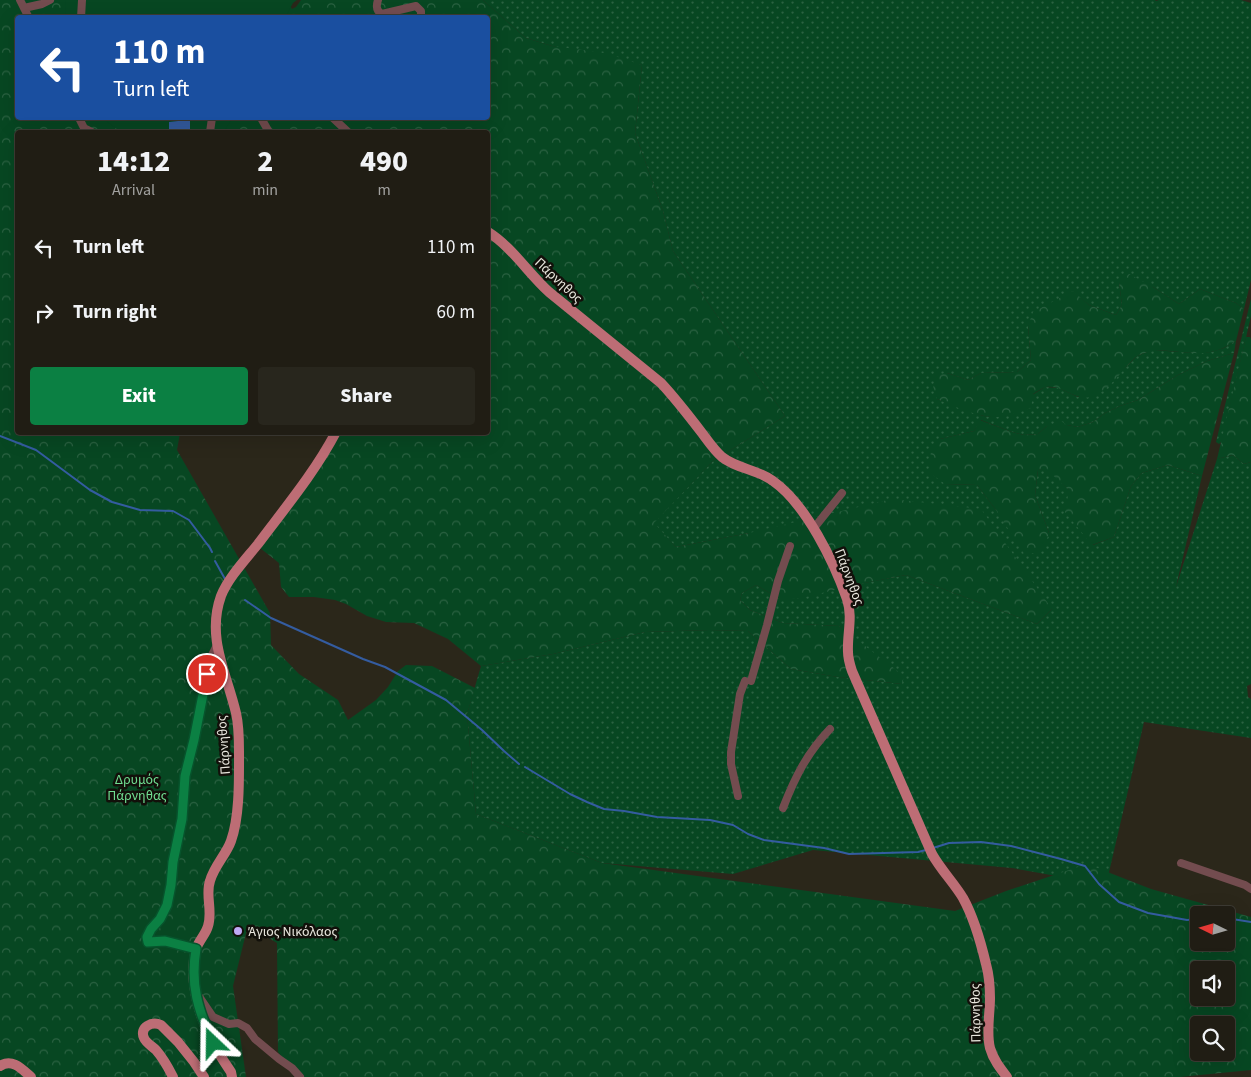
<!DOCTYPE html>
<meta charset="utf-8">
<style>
body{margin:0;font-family:"Source Sans 3",sans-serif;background:#28261d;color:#f1f3f6;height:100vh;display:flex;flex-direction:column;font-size:19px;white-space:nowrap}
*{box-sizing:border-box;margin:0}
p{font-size:16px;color:#a2a2a0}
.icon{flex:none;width:28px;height:28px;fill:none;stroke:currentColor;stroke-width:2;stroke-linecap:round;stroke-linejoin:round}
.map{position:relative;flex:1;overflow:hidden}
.side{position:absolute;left:15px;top:130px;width:475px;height:305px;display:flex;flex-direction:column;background:#201d14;border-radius:5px;box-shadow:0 5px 20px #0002,0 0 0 1px #3d3b34}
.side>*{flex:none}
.guide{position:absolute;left:15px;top:15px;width:475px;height:105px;border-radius:5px;box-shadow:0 5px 20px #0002,0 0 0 1px #3d3b34;background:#1a4fa0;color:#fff;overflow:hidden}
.needle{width:32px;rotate:275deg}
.controls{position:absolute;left:1190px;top:906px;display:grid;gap:10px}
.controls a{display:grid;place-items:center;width:45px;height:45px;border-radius:5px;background:#201d14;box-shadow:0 5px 20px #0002,0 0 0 1px #3d3b34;font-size:25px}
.pin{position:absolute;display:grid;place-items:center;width:42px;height:42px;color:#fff;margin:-21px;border:2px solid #fff;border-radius:50%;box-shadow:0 1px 5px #0007}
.me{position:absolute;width:55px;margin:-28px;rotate:337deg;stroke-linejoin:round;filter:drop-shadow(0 0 4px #0008)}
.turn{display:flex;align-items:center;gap:18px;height:105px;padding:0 15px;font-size:22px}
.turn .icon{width:65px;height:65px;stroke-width:2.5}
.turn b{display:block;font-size:35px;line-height:42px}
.eta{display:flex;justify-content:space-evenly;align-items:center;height:85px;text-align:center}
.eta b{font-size:30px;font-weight:800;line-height:35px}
.primary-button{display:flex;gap:10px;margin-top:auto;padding:10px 15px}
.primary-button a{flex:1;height:58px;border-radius:5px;background:#0b8043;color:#fff;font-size:20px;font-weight:800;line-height:58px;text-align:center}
.primary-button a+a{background:#28261d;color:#f1f3f6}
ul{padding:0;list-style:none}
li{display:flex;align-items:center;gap:15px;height:65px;padding:0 15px}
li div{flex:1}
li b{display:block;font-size:19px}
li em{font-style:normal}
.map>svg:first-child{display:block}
.grass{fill:url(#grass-dots)}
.forest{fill:url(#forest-crowns);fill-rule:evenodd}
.pitch{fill:#074722}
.water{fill:#345ca0}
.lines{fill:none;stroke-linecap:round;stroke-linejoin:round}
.stream{stroke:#345ca0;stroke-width:2}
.minor{stroke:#734c4f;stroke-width:8}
.major{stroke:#bd6d75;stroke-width:10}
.route-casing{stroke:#07532c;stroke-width:12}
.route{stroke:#0b8043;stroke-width:9}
.poi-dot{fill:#bea9f4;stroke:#12100a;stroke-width:2}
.labels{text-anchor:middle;stroke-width:5;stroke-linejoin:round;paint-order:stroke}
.street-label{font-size:14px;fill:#e9e7de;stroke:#12100a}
.park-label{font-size:14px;fill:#70de91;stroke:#12100a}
.poi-label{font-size:14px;fill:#e9e7de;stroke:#12100a;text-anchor:start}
</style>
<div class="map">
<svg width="1251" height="1077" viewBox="0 0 1251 1077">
<defs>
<pattern id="grass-dots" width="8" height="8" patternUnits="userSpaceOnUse" patternTransform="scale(1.25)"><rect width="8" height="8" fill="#074722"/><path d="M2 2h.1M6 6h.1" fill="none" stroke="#2b6242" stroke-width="1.8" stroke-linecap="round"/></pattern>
<pattern id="forest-crowns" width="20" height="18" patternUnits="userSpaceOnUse" patternTransform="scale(1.25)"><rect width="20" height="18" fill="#074722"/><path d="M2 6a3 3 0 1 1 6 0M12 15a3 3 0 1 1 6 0" fill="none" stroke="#2b6242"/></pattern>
</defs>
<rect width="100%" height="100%" fill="#2b271a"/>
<path class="grass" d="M483,0H1155L1156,1L1159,0H1241L1251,3V280L1244,309L1236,303L1200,289L1179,304L1153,287L1119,282L1122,305L1116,315L1089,305L1073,292L1028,326L1031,360L1017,372L981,373L968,380L947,373L937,399L983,416L996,417L1045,387L1059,388L1078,397L1125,368L1137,356L1152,350L1195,353L1211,352L1224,348L1236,341L1234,353L1207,361L1178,375L1138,400L1120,406L1105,413L1093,422L1078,427L1067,425L1047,426L1038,434L1024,435L1012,432L981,420L974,431L940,439L945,484L977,485L996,510L1049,533L1035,495L1038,470L1047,468L1069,490L1084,534L1093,545L1114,537L1131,486L1142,473L1168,465L1202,476L1176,587L1217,459L1233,455L1244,464L1251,462V684L1247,686L1248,697L1251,699V738L1144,722L1106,885L1012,868L813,850L733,874L602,863L476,814L467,714L481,666L553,654L645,632L709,630L748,631L791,669L838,677L902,684L839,626L783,623L750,610L740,600L742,593L756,585L780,599L906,575L1037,624L1052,609L749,533L676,547L653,523L713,461L785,416L673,251L663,211L635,133L642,65L552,46L526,38L485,2Z
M1251,299V316L1222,441L1219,444L1216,442Z"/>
<path class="forest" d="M0,0H287L292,9L296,7L301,0H483L485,2L526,38L552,46L606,53L642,65L635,133L663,211L673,251L785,416L713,461L654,523L676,547L749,533L892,499L981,509L1052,609L1037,624L906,575L865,583L796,599H780L756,585L742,593L740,600L750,610L783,623L839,626L904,676L902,684L838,677L791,669L748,631L709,630L645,632L553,654L481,666L448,639L414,623L386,622L367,616L346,604L335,600L314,597H289L281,587L279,563L260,548L339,433L488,432V132H18V432L180,433L177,450L270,613L271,645L299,674L338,700L348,720L376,700L388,687L398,671L406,665L432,666L475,688L467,714L476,814L602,863L955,911L1006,891L1087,864L1151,889L1251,917V1070L1180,1077H298L278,1052L277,943L248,925L233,986L246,1077H0ZM18,18H488V118H18ZM1199,915H1226V942H1199ZM1199,970H1226V998H1199ZM1199,1025H1226V1052H1199Z
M1129,274L1153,287L1179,304L1200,289L1236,303L1244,309L1236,341C1228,346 1220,350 1211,352C1187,357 1162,344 1139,355C1135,357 1131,362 1128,365C1117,377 1106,393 1090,397C1075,401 1062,384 1046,387C1042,388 1036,392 1033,394L1031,408C1020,412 1009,416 997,417C979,418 954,406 937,399L933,389L935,375L947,373L968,380L981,373L1017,372L1031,360L1028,326L1033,312L1073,291L1089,305L1116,315L1122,305L1119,282Z
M1246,337H1250L1251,339V462L1244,464L1233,455L1217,459Z
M1234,353L1202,476L1168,465L1142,473L1131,486L1114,537L1092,545L1065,512L1069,490L1046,469L1038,470L1035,495L1049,533L1043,551L1025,555L996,510L977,485L945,484L930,473L931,446L940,439L974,431L980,420L1012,432L1024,435L1038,434L1047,426L1061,421L1067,425L1078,427L1093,422L1105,413L1120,406L1138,400L1178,375L1207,361Z"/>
<path class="pitch" d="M65,0H297L293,3L285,18L66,17Z
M102,118H232L224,132H121Z"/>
<path class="water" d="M178,118H190V132H169V122L178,121Z"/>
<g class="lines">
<path class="stream" d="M0,436L36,450L90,490L112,502L140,510L173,511L189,520L210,548L212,552
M215,561L225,579
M245,600L271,618L363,659L385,667L446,700L482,730L504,751L519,764
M525,767L570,794L587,802L604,809L624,811L657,817L710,820L733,825L748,834L764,840L824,848L849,854L918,852L926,850
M933,848L949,843L981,842L1011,846L1061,859L1085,866L1099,884L1119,902L1148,913L1187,920L1199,919
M1226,918L1251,922"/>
<path class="minor" d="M20,0L29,18
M378,0C376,6 376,11 382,14L416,6L421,11V18
M24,8L42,4L50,0
M81,18L82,0
M79,118L84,128L92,132
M261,118L269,132
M333,118L348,132
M210,132L212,118
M814,528L842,493
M751,681L767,625L778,581L790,546
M738,796L731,764V752L740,694L745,681
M783,808C795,777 807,753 830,729
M1181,863L1245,885L1251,889
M196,949L165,941L148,942L147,937L151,929L160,919L167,905L171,885L173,862L182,819L185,776L194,739L208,663L217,645
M198,995L213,1017L229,1024L238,1023L247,1028L255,1039L279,1059L292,1068L300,1077"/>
<path class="major" d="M488,232C512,247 528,273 549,292L661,383C676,399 689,416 702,433C708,441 714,450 722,457C737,469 757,469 773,481C806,504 834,562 847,599C853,617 847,634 848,652C848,659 850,665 852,671L932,854C941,870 954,883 963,898C973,916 981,943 986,964C989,975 990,986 990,998C990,1014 986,1032 990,1048C993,1059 1000,1068 1007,1077
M0,1066C12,1058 22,1069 31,1077
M173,1077C168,1067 163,1058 156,1050C152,1046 146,1043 144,1038C139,1027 152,1021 161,1025L178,1042L194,1062L204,1077
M232,1077L231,1072C225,1063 218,1053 213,1043C199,1017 188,979 196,949C199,940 206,934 208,926C213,911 205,895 210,881C214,866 226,855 231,841C240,816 239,777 239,751C239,738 239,726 236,713C227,674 206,638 221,596C228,578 246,559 258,544C285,508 315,472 336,432"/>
</g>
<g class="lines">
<g class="route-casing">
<path id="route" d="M207,674L194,740L185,776L182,819L173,862L171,885L167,905L160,919L151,929L147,937L148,942L165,941L196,949C190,985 198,1010 213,1043"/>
</g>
<use href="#route" class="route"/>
</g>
<circle class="poi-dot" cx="238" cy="931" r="5"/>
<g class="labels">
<g class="street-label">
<text transform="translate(559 280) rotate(43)" y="5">Πάρνηθος</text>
<text transform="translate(850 577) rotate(69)" y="5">Πάρνηθος</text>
<text transform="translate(223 745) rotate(-94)" y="5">Πάρνηθος</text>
<text transform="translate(975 1013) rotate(-91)" y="5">Πάρνηθος</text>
</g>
<g class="park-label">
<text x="137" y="784">Δρυμός<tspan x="137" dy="16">Πάρνηθας</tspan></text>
</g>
<g class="poi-label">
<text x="248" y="936">Άγιος Νικόλαος</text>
</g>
</g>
</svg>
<div class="controls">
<a><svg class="needle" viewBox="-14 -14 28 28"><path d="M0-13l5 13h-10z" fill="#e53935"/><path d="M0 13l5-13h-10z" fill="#a2a2a0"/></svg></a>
<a><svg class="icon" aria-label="sound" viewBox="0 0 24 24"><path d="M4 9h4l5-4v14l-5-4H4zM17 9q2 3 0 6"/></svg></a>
<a><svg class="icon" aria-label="search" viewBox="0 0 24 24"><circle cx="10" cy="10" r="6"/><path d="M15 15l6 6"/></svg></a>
</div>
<div class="pin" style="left:207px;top:674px;background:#d93025"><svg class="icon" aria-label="arrive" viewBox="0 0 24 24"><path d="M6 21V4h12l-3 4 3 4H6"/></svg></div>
<svg class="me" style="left:213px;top:1043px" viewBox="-20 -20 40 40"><path d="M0-17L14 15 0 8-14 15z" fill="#0b8043" stroke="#fff" stroke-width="4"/></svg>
<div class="guide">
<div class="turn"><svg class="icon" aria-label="left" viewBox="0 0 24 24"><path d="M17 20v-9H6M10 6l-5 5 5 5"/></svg><div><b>110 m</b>Turn left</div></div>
</div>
<section class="side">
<div class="eta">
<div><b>14:12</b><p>Arrival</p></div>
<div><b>2</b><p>min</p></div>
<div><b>490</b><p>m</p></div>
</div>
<ul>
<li><svg class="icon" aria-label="left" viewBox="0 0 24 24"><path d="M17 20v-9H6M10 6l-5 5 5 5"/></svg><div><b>Turn left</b></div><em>110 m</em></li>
<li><svg class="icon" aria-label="right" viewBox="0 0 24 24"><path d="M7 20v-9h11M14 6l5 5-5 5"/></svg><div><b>Turn right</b></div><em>60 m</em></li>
</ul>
<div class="primary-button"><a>Exit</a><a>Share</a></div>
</section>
</div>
